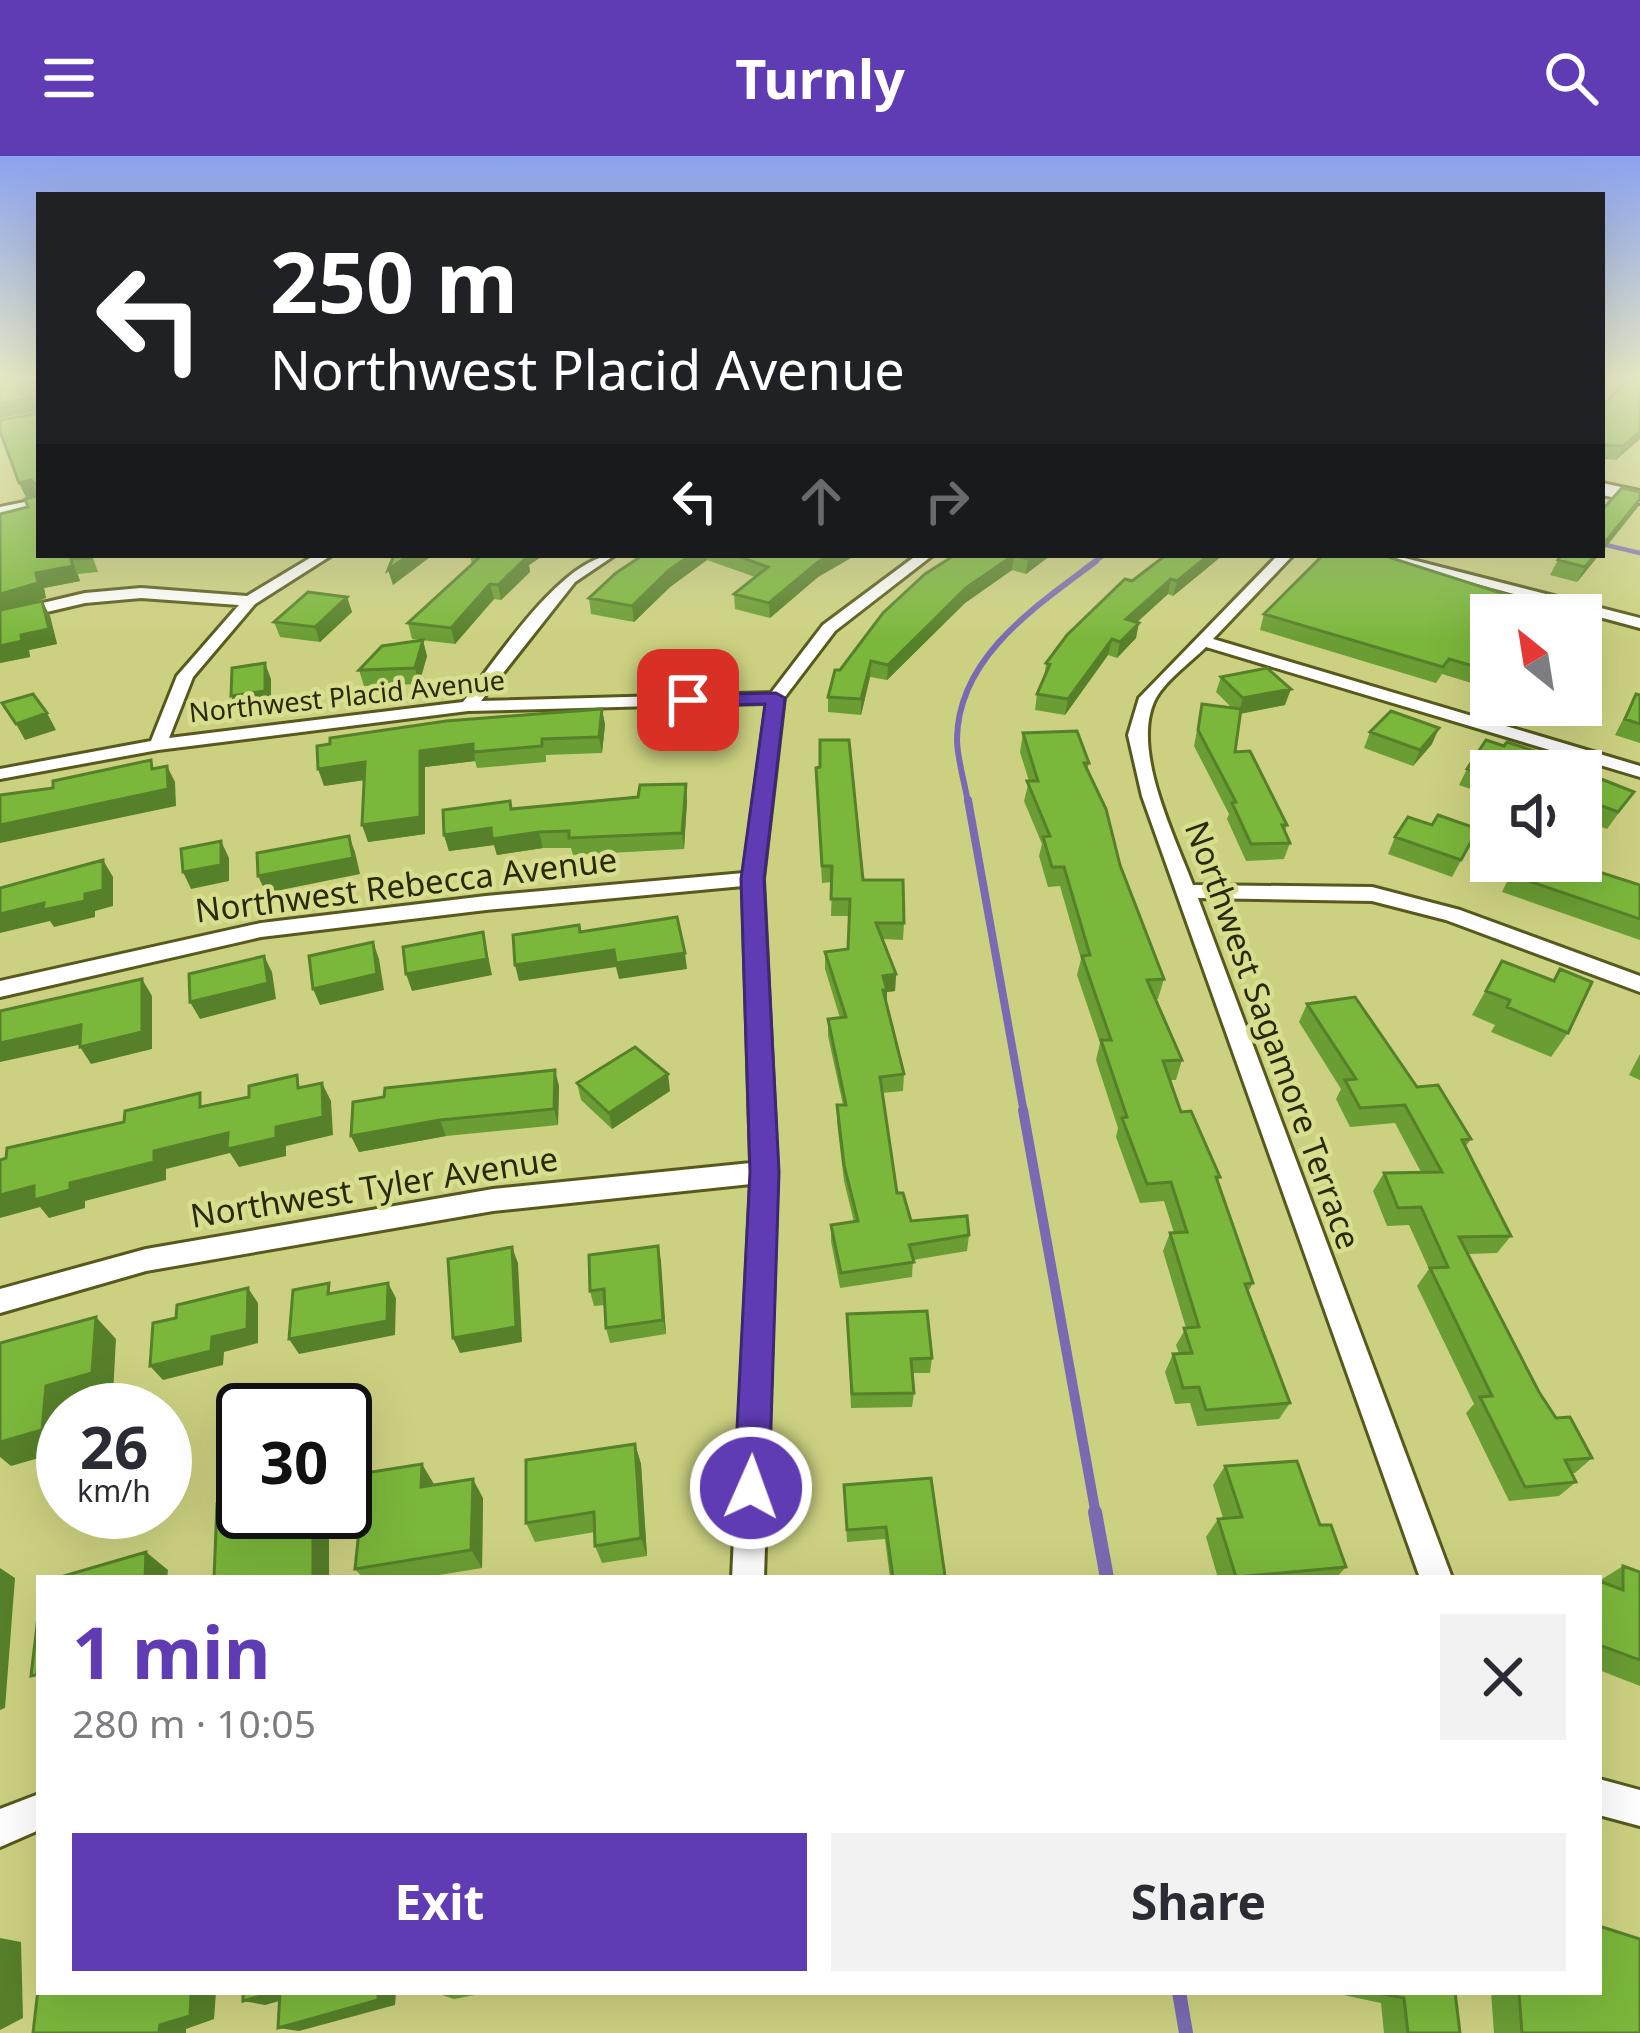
<!DOCTYPE html>
<meta charset="utf-8">
<style>
body{margin:0;font-family:"Noto Sans",sans-serif;background:#f2f2f3;color:#2b2b33;height:100vh;display:flex;flex-direction:column;font-size:45px;white-space:nowrap}
*{box-sizing:border-box;margin:0}
p{font-size:39px;color:#7c7c81}
.icon{flex:none;width:66px;height:66px;fill:none;stroke:currentColor;stroke-width:2;stroke-linecap:round;stroke-linejoin:round}
.map{position:relative;flex:1;overflow:hidden}
.side{position:absolute;left:36px;top:1419px;width:1566px;height:420px;display:flex;flex-direction:column;background:#fff;border-radius:0px;box-shadow:0 12px 48px #0002}
.side>*{flex:none}
.hud{position:absolute;left:36px;top:36px;width:1569px;height:366px;border-radius:0px;box-shadow:0 12px 48px #0002;background:#202124;color:#fff;overflow:hidden}
.needle{width:78px;rotate:330deg}
.fabs{position:absolute;left:1470px;top:438px;display:grid;gap:24px}
.fabs a{display:grid;place-items:center;width:132px;height:132px;border-radius:0px;background:#fff;box-shadow:0 12px 48px #0002;font-size:60px}
.speed{position:absolute;left:36px;top:1227px;display:flex;gap:24px;font-size:60px;font-weight:700;text-align:center}
.speed>*{display:grid;place-content:center;width:156px;height:156px;border-radius:50%;background:#fff;box-shadow:0 12px 48px #0002;line-height:1}
.speed small{font-size:30px;font-weight:400}
.speed .limit{border:6px solid #111;border-radius:18px;background:#fff;color:#111}
.pin{position:absolute;display:grid;place-items:center;width:102px;height:102px;color:#fff;margin:-51px;border-radius:24px;box-shadow:0 6px 18px #0006}
.me{position:absolute;width:132px;margin:-66px;rotate:2deg;stroke-linejoin:round;filter:drop-shadow(0 0 9px #0008)}
.turn{display:flex;align-items:center;gap:42px;height:252px;padding:0 36px;font-size:54px}
.turn .icon{width:156px;height:156px;stroke-width:2.5}
.turn b{display:block;font-size:84px;line-height:102px}
.lanes{display:flex;align-items:center;height:114px;padding:0 36px;background:#0003;justify-content:center;gap:60px;direction:ltr}
.lanes .off{opacity:.35}
.round{display:grid;place-items:center;flex:none;width:126px;height:126px;border-radius:0px;background:#f2f2f3}
.headline{display:flex;align-items:center;justify-content:space-between;height:204px;padding:0 36px}
h1{font-size:72px;font-weight:700;line-height:90px;color:#603cb4}
.cta{display:flex;gap:24px;margin-top:auto;padding:24px 36px}
.cta a{flex:1;height:138px;border-radius:0px;background:#603cb4;color:#fff;font-size:48px;font-weight:700;line-height:138px;text-align:center}
.cta a+a{background:#f2f2f3;color:#2b2b33}
header{display:flex;justify-content:space-between;align-items:center;height:156px;padding:0 36px;background:#603cb4;color:#fff;font-size:54px;font-weight:700}
.map>svg:first-child{display:block}
.lines{fill:none;stroke-linecap:round;stroke-linejoin:round}
.stream-far4{stroke:#7b6ab1;stroke-width:4.5}
.stream-far3{stroke:#7b6ab1;stroke-width:6}
.stream-far2{stroke:#7b6ab1;stroke-width:8}
.stream-far1{stroke:#7b6ab1;stroke-width:10}
.stream{stroke:#7b6ab1;stroke-width:14}
.street-casing{stroke:#575a1c;stroke-width:6}
.secondary-casing{stroke:#575a1c;stroke-width:6}
.street{fill:#fff;fill-rule:evenodd}
.secondary{fill:#fff;fill-rule:evenodd}
.wall{fill:#6a9d33}
.shaded-wall{fill:#568029}
.building{fill:#7bb73b;stroke:#568029;stroke-width:3}
.route{fill:#603cb4;stroke:#3e2775;stroke-width:3}
.labels{text-anchor:middle;stroke-width:9;stroke-linejoin:round;paint-order:stroke}
.far-street-label{font-size:27px;fill:#282a08;stroke:#d9de8e}
.street-label{font-size:33px;fill:#282a08;stroke:#d9de8e}
</style>
<header><svg class="icon" aria-label="menu" viewBox="0 0 24 24"><path d="M4 6h16M4 12h16M4 18h16"/></svg>Turnly<svg class="icon" aria-label="search" viewBox="0 0 24 24"><circle cx="10" cy="10" r="6"/><path d="M15 15l6 6"/></svg></header>
<div class="map">
<svg width="1640" height="1877" viewBox="0 0 1640 1877">
<rect width="100%" height="100%" fill="#ccd181"/>
<g class="lines">
<path class="stream-far4" d="M1602,388L1640,397
M1092,408L1104,399"/>
<path class="stream-far3" d="M968,647C965,627 957,603 957,583C958,500 1038,449 1096,405"/>
<path class="stream-far2" d="M968,644L1024,957"/>
<path class="stream-far1" d="M1023,954L1096,1359"/>
<path class="stream" d="M1095,1356L1107,1422
M1179,1836L1186,1877"/>
<g class="street-casing">
<path id="street" d="M39,343V351L0,359V351Z
M315,399H332L255,448L193,521L169,582L463,546C495,505 564,399 615,399L575,426L481,545L771,537L823,469L917,399H933L835,475L784,542L763,723L777,1016L764,1422H732L751,1028L493,1055L146,1115L0,1157V1133L146,1093L493,1033L751,1007L743,730L486,754L261,781L0,841V825L261,767L486,740L744,717L767,547L468,555L158,594L0,623V613L151,585L177,520L239,449L141,442L85,447L0,467V457L85,437L141,432L247,440Z
M1278,399H1293L1213,483L1640,610V621L1206,491C1190,507 1163,526 1154,546C1132,596 1175,681 1193,729L1372,731L1460,754L1640,820V836L1446,764L1372,745L1198,742L1452,1422H1420L1142,640L1128,579L1139,542Z
M1369,399H1393L1640,462V472Z
M1599,1623L1640,1634V1670L1599,1659Z
M39,1638V1674L0,1691V1653Z"/>
</g>
<g class="secondary-casing">
<path id="secondary" d="M1602,327L1640,335V347L1602,339Z"/>
</g>
<use href="#street" class="street"/>
<use href="#secondary" class="secondary"/>
</g>
<path class="wall" d="M31,221L98,416L78,418L80,425L44,432L46,442L16,451L42,445L50,460L57,488L29,494L30,501L0,507V358L28,351L36,339L26,341L19,327L34,255L0,262Z
M1602,221H1640V283L1616,304L1602,303V251L1625,227Z
M470,399H544L529,409L530,416L501,444L494,443L455,488L412,483L408,467L472,409Z
M643,399H856L818,421L770,462L735,453L734,438L755,421L707,404L670,431L634,466L591,458L589,442Z
M950,399H1051L1026,418L1012,414L965,447L887,524L870,521L861,559L828,556V541L840,514L949,402Z
M1223,399L1173,440L1168,438L1137,466L1136,482L1117,502L1108,499L1065,559L1035,554L1037,538L1044,523L1046,507L1132,425Z
M1599,399L1577,426L1550,419L1558,404Z
M347,441L352,456L320,486L280,481L274,466Z
M1264,458L1491,459V533L1442,518L1436,527L1260,474Z
M427,500L419,528L364,530L359,514Z
M1221,521L1285,549L1240,558L1235,596L1287,669L1285,675L1290,687L1284,703L1246,705L1227,663L1229,658L1194,590L1202,548L1232,552L1216,536Z
M1636,538L1640,539V587L1615,579Z
M1514,549H1557L1551,560Z
M602,553L605,569L602,597L546,599V606L477,612L475,605L425,611V678L368,686L365,624L324,630Z
M1370,576L1432,588L1413,610L1364,592Z
M1023,577L1089,607L1087,614L1120,709L1164,823L1158,843H1155L1182,904L1176,924H1170L1181,956L1220,1021L1217,1026L1253,1127L1248,1136L1290,1247L1279,1263L1197,1270L1190,1247L1175,1248L1165,1216L1173,1198H1179L1176,1189L1186,1172L1163,1095L1170,1077H1174L1164,1045L1140,1047L1116,981L1118,972L1096,904L1100,887L1077,819L1081,803L1060,730L1048,731L1039,700L1042,688L1024,645L1029,625L1020,596Z
M1486,584L1504,590L1507,586L1600,616L1597,622L1634,636L1607,673L1581,663V615H1491V640L1459,629L1467,613Z
M816,612L863,724L904,767L903,784L883,783L896,818L895,835L887,836V848L904,918L903,935L882,937L897,1037L911,1065L969,1079L967,1095L913,1104L912,1121L840,1132L831,1085V1069L854,1066L844,1025L837,966V949H843L828,880V863L840,862L825,813V796L848,793L849,760H831L832,726L822,727Z
M687,645L684,693L573,699L571,692H543L497,699L494,689L449,695L444,679L511,653Z
M1432,669L1478,673L1452,721L1388,698L1395,681Z
M1517,705L1640,729V784L1502,736Z
M1502,805L1552,825L1560,813L1568,877L1551,901L1491,876L1495,869L1472,859Z
M1307,848L1417,931L1471,983L1465,991L1511,1080L1497,1097L1467,1098L1539,1236L1556,1262L1592,1302L1575,1317H1572L1576,1326L1559,1340L1509,1345L1466,1257L1474,1248L1417,1130L1429,1113L1409,1069L1387,1070L1373,1035L1384,1017L1421,1016L1395,967L1350,971L1336,943L1341,933L1299,866Z
M1640,898V924L1629,919Z
M577,927L670,935L612,973L581,944Z
M559,930L558,969L446,980L359,996L351,980Z
M658,1090L666,1178L610,1187L606,1172L605,1149L594,1150L590,1135Z
M847,1158L932,1202L930,1217H912L914,1237L912,1251L851,1252Z
M635,1288L641,1308L647,1400L602,1407L595,1390V1376L535,1386L526,1367Z
M1225,1310L1346,1411L1336,1422H1218L1206,1381L1218,1363L1223,1362L1213,1329Z
M434,1328L483,1342L482,1412L421,1422H363L355,1413Z
M844,1329L945,1420L944,1422H890L885,1383L847,1386Z
M1623,1410L1640,1416V1530L1599,1514V1425Z
M439,1836H490L454,1843L439,1838Z
M1329,1836H1455L1460,1877H1384L1381,1847Z
M1491,1836H1599L1640,1877H1494Z"/>
<path class="shaded-wall" d="M32,241L38,255L0,262V248Z
M1640,275V283L1616,304L1623,290Z
M31,324L38,339L26,341L19,327Z
M1640,343L1638,351L1602,396V390Z
M409,399H433L393,429L388,414Z
M519,399H544L529,409L530,416L501,444L498,429Z
M691,399H707V404L670,431L634,466L632,450L668,415Z
M830,399H856L818,421L770,462L769,447L818,406Z
M1014,399L1012,414L965,447L887,524L888,509L966,432Z
M1034,399H1051L1026,418L1028,403Z
M1209,399H1223L1173,440L1177,425Z
M1595,399H1599L1577,426L1585,411Z
M71,403L80,425L44,432L46,442L0,456V438L36,417Z
M1171,423L1168,438L1123,479L1126,463Z
M490,428L494,443L455,488L451,472Z
M347,441L352,456L320,486L315,471Z
M42,445L50,460L57,488L29,494L30,501L0,507V490L21,479Z
M1139,467L1136,482L1117,502L1120,486Z
M1112,483L1108,499L1065,559L1068,543Z
M423,484L427,500L419,528L415,512Z
M871,505L870,521L861,559V543Z
M265,507L271,523V550L238,556L231,540Z
M1291,533L1285,549L1238,558L1243,542Z
M602,553L605,569L602,597L599,581Z
M47,557L56,574L25,584L16,568Z
M1439,572L1432,588L1413,610L1420,594Z
M473,588L475,605L425,611V678L368,686L362,669L420,595Z
M365,606L371,623L324,630L318,613Z
M167,610L175,626L176,650L0,687V669Z
M686,628L687,645L684,693L682,677Z
M491,672L539,676L543,692L497,699L494,689L449,695L444,679Z
M349,680L355,696L360,718L266,737L258,720Z
M221,685L229,702V725L191,733L183,716Z
M103,704L113,721V750L95,755V761L54,771L50,765L0,777V758L85,738Z
M483,776L492,819L412,835L406,818Z
M373,786L379,803L384,834L320,849L313,833Z
M614,794L685,797L687,813L619,823L616,811L519,825L515,809Z
M264,800L272,816L276,843L200,863L190,846Z
M896,818L895,835L887,836L886,850L882,851L883,820Z
M142,823L152,840V893L91,908L80,891Z
M81,869L92,886L0,906V887Z
M555,914L559,930L558,969L554,953Z
M668,918L670,935L612,973L609,957Z
M322,927L331,945L333,979L286,990V1000L239,1011L230,997L166,1013V1024L85,1045V1052L49,1062L40,1051L0,1062V1039L34,1030L70,1027L154,995L228,977L276,971Z
M440,964L446,980L359,996L351,980Z
M658,1090L661,1105L666,1178L663,1164Z
M512,1091L518,1107L522,1186L460,1197L453,1182Z
M388,1127L396,1142L395,1179L299,1198L289,1183Z
M248,1132L258,1147V1187L224,1196L223,1209L163,1224L150,1210L212,1181Z
M96,1161L116,1183L113,1238L63,1254V1295L11,1310L0,1301V1286L46,1230Z
M635,1288L641,1308L647,1400L641,1382Z
M422,1308L434,1328L433,1350L421,1331Z
M473,1323L483,1342L482,1412L471,1394Z
M313,1356H329V1422H313Z
M146,1396L168,1414L167,1422H145Z
M0,1412L15,1422L5,1552L0,1554Z
M0,1782L21,1786L23,1862L0,1874Z
M191,1836H216L214,1863L186,1873V1877H159L160,1869Z
M275,1836L301,1839L265,1849L243,1845Z
M378,1836H396L395,1849L299,1875L278,1872Z"/>
<path class="building" d="M0,221H31L33,227L39,226V399H91V402L71,403L73,410L36,417L38,427L0,438V358L28,351L25,343L36,340L37,329L31,324L19,327L0,275V264L34,258L37,246L32,241L0,248Z
M1630,221H1640V275L1623,290L1602,289V251Z
M1622,332L1640,336V343L1602,390V354Z
M394,399H409L388,414Z
M476,399H520L527,401L498,429L490,428L451,472L408,467L481,400Z
M643,399H691L668,415L632,450L589,442L616,417Z
M735,399H830L818,406L769,447L734,438L768,411Z
M955,399H1034L1028,403L1014,399L966,432L888,509L871,505L861,543L828,541L835,514H840L883,457L925,418Z
M1166,399H1209L1177,425L1171,423L1126,463L1139,467L1120,486L1112,483L1068,543L1037,538L1050,508L1046,507L1067,479L1125,423L1132,425Z
M1323,399H1382L1570,459H1491V515L1449,503L1443,511L1264,458Z
M1562,399H1595L1585,411L1558,404Z
M308,436L347,441L315,471L274,466Z
M42,445L49,473L21,479L22,485L0,490V454Z
M423,484L415,512L359,514L382,490Z
M265,507V535L231,540L232,512Z
M1267,512L1291,533L1243,542L1221,521Z
M33,538L47,557L16,568L2,547Z
M1636,538L1640,539V568L1625,563Z
M1202,548L1241,553L1235,596L1250,595L1287,669H1282L1290,687L1251,688L1232,647L1236,646L1198,574Z
M602,553L599,581L542,583V590L473,596V588L420,595V661L362,669L365,606L318,613L317,590L330,588V582L446,565Z
M1391,555L1439,572L1420,594L1370,576Z
M1077,575L1089,607H1084L1106,653L1120,709L1164,823L1147,824L1182,904L1163,905L1181,956L1191,955L1220,1021H1216L1253,1127L1245,1128L1290,1247L1206,1254L1199,1231L1183,1232L1173,1198L1192,1197L1184,1172L1199,1171L1170,1077L1187,1076L1171,1026L1147,1028L1122,962L1127,961L1101,884H1111L1082,800L1090,799L1064,711H1052L1043,681L1050,680L1027,625H1038L1023,577Z
M820,584H849L863,724H903L904,767H876L896,818L883,820L887,834H883L904,918L880,921L897,1037H903L911,1065L967,1060L969,1079L909,1089L914,1106L841,1117L831,1069L858,1065L844,1009L837,949H846L828,863L846,861L825,796L848,793L850,743H831L832,710H822L816,612L820,611Z
M1486,584L1504,590L1507,586L1600,616L1596,621L1634,636L1618,656L1581,642V615H1491V621L1467,613Z
M151,604L152,613L167,610L168,633L0,669V639L53,632V625Z
M686,628L682,677L569,682V675L539,676L492,683L491,672L444,679L443,654L510,645L511,653L638,641L640,629Z
M1438,659L1478,673L1461,704L1395,681L1408,661L1432,669Z
M349,680L353,702L258,720L257,697Z
M221,685V709L183,716L181,693Z
M103,704V734L85,738V745L43,754L44,747L0,758V732Z
M1518,705H1565L1640,729V763L1511,719Z
M677,761L685,797L616,807L614,794L515,809L513,779L579,769L580,776Z
M483,776L487,803L406,818L403,791Z
M373,786L377,818L313,833L309,800Z
M264,800L268,827L190,846L189,818Z
M1502,805L1554,825L1560,813L1592,826L1568,877L1507,851L1510,844L1486,835Z
M142,823V876L80,891L81,869L0,887V855Z
M1355,841L1417,931L1438,929L1471,983L1462,984L1511,1080L1459,1081L1539,1236L1556,1262L1570,1261L1592,1302L1565,1304L1576,1326L1525,1331L1480,1241L1492,1240L1430,1112L1448,1111L1421,1051L1398,1052L1384,1017L1442,1016L1405,949L1360,952L1345,924L1356,923L1307,848Z
M635,891L668,918L609,957L577,927Z
M555,914L554,953L440,964L351,980L353,946L384,941L385,932Z
M297,919L298,932L322,927L323,961L276,971V982L227,993L228,977L154,995V1006L70,1027V1034L34,1044V1030L0,1039V1004L6,1002L7,992L124,966L125,955L200,937V951L249,941V930Z
M658,1090L663,1164L606,1172L604,1133L590,1135L589,1099Z
M512,1091L516,1171L453,1182L448,1103Z
M329,1127L328,1138L388,1127L387,1165L289,1183L293,1134Z
M248,1132L247,1173L212,1181L211,1195L150,1210L153,1167L176,1162L177,1149Z
M927,1155L932,1202L911,1203L914,1237L852,1238L847,1158Z
M96,1161L92,1217L46,1230L42,1274L0,1286V1187Z
M635,1288L641,1382L595,1390L594,1356L526,1367V1304Z
M1297,1305L1320,1369H1331L1346,1411L1236,1421L1218,1363L1242,1361L1225,1310Z
M422,1308L421,1331L473,1323L471,1394L355,1413L365,1317Z
M931,1322L945,1420L893,1422L886,1371L847,1374L844,1329Z
M243,1342V1356H313V1422H214L217,1348Z
M146,1396L145,1422H57Z
M1623,1410L1640,1416V1504L1599,1489V1425L1623,1434Z
M39,1452V1518L31,1520Z
M1599,1770L1640,1783V1877H1522L1519,1836H1599Z
M39,1825V1836H191L190,1860L160,1869L159,1877H33Z
M243,1836H275L243,1845Z
M280,1836H378V1844L278,1872Z
M1373,1836H1455L1460,1877H1408L1404,1842Z"/>
<linearGradient id="sky" x2="0" y2="1"><stop stop-color="#8ba2ef"/><stop offset="0.46" stop-color="#e8eac6"/><stop offset="1" stop-color="#e8eac6" stop-opacity="0"/></linearGradient>
<rect width="1640" height="484" fill="url(#sky)"/>
<path class="route" d="M776,537L785,542L764,723L779,1016L769,1332L764,1344L751,1349L739,1344L734,1332L750,1016L741,723L765,548L688,550L678,544L688,539Z"/>
<g class="labels">
<g class="far-street-label">
<text transform="translate(347 541) rotate(-6)" y="9">Northwest Placid Avenue</text>
</g>
<g class="street-label">
<text transform="translate(406 729) rotate(-7)" y="12">Northwest Rebecca Avenue</text>
<text transform="translate(1273 879) rotate(70)" y="12">Northwest Sagamore Terrace</text>
<text transform="translate(374 1031) rotate(-9)" y="12">Northwest Tyler Avenue</text>
</g>
</g>
</svg>
<div class="fabs">
<a><svg class="needle" viewBox="-14 -14 28 28"><path d="M0-13l5 13h-10z" fill="#e53935"/><path d="M0 13l5-13h-10z" fill="#7c7c81"/></svg></a>
<a><svg class="icon" aria-label="sound" viewBox="0 0 24 24"><path d="M4 9h4l5-4v14l-5-4H4zM17 9q2 3 0 6"/></svg></a>
</div>
<div class="speed"><div>26<small>km/h</small></div><div class="limit">30</div></div>
<div class="pin" style="left:688px;top:544px;background:#d93025"><svg class="icon" aria-label="arrive" viewBox="0 0 24 24"><path d="M6 21V4h12l-3 4 3 4H6"/></svg></div>
<svg class="me" style="left:751px;top:1332px" viewBox="-20 -20 40 40"><circle r="17" fill="#603cb4" stroke="#fff" stroke-width="3"/><path d="M0-11L8 9 0 5-8 9z" fill="#fff"/></svg>
<div class="hud">
<div class="turn"><svg class="icon" aria-label="left" viewBox="0 0 24 24"><path d="M17 20v-9H6M10 6l-5 5 5 5"/></svg><div><b>250 m</b>Northwest Placid Avenue</div></div>
<div class="lanes"><svg class="icon" aria-label="left" viewBox="0 0 24 24"><path d="M17 20v-9H6M10 6l-5 5 5 5"/></svg><svg class="icon off" aria-label="ahead" viewBox="0 0 24 24"><path d="M12 20V5M6 11l6-6 6 6"/></svg><svg class="icon off" aria-label="right" viewBox="0 0 24 24"><path d="M7 20v-9h11M14 6l5 5-5 5"/></svg></div>
</div>
<section class="side">
<div class="headline"><div><h1>1 min</h1><p>280 m · 10:05</p></div><a class="round"><svg class="icon" aria-label="close" viewBox="0 0 24 24"><path d="M6 6l12 12M18 6L6 18"/></svg></a></div>
<div class="cta"><a>Exit</a><a>Share</a></div>
</section>
</div>
